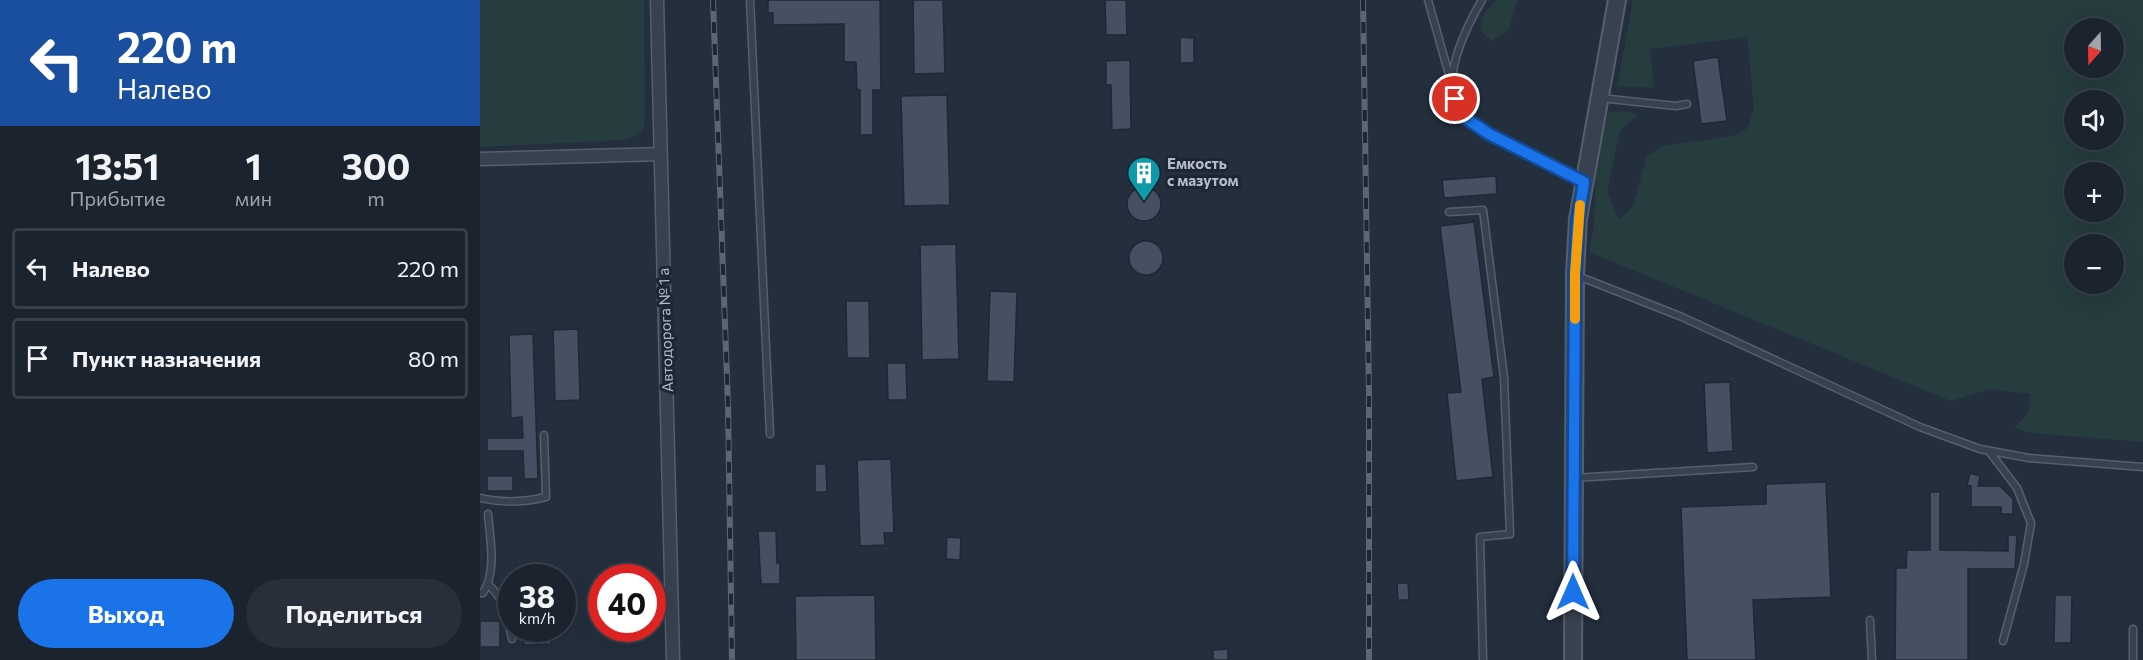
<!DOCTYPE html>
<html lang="ru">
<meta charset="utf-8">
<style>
body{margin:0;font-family:Commissioner,sans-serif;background:#282f3a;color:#f1f3f6;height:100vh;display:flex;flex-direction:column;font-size:22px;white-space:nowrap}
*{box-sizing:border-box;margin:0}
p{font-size:20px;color:#a0a4aa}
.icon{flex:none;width:33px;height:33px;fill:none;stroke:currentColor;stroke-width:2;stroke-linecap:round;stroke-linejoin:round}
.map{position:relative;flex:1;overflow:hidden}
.side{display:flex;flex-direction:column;background:#1b232e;width:480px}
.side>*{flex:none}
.banner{background:#1a4fa0;color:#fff;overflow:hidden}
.needle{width:39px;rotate:200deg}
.fabs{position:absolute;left:1584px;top:18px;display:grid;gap:12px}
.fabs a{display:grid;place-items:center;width:60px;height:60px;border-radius:50%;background:#1b232e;box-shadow:0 6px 24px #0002,0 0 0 2px #39404a;font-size:30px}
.speed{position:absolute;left:18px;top:564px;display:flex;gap:12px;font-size:30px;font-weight:700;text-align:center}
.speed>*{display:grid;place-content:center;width:78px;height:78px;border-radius:50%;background:#1b232e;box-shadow:0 6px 24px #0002,0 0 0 2px #39404a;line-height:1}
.speed small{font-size:15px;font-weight:400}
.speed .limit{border:9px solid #d22;background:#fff;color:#111}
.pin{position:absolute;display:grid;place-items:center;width:51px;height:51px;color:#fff;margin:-26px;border:3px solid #fff;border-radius:50%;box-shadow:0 2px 6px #0007}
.me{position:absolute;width:66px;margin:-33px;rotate:0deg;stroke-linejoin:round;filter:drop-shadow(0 0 4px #0008)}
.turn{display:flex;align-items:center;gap:21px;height:126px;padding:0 18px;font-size:27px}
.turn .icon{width:78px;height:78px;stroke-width:2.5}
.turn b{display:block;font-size:42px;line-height:51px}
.eta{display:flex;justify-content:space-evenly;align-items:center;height:102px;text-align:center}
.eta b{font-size:36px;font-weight:700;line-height:42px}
.cta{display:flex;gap:12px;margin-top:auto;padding:12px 18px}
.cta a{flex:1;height:69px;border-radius:36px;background:#1a73e8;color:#fff;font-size:24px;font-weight:700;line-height:69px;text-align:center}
.cta a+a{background:#282f3a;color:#f1f3f6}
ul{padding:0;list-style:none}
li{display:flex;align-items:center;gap:18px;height:81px;margin:0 12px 9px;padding:0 6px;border:3px solid #39404a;border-radius:6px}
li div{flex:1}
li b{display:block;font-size:22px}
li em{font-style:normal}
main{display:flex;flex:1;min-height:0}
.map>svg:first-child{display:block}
.green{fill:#263c3f;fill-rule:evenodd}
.building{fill:#455162;stroke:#1f2835;stroke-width:1.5}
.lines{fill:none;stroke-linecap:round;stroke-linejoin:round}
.service-casing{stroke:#565f6c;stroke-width:9}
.minor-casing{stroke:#565f6c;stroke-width:15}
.tertiary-casing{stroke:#565f6c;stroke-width:20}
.service{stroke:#38414e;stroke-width:6}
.minor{stroke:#38414e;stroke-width:12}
.tertiary{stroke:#38414e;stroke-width:16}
.rail-casing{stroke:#5a6575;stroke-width:6}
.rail{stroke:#1d2633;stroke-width:4;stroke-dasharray:11;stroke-linecap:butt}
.route-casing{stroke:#114b97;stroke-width:15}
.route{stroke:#1a73e8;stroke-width:10}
.slow{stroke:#f59e0b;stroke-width:10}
.labels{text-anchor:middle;stroke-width:6;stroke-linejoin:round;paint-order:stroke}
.poi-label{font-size:15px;font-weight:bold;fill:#b4bcc9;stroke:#1d2633;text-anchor:start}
.street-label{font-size:15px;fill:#b4bcc9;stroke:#1d2633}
</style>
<main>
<section class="side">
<div class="banner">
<div class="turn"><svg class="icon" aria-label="left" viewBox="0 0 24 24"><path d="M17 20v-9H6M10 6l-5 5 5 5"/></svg><div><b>220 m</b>Налево</div></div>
</div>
<div class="eta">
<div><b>13:51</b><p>Прибытие</p></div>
<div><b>1</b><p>мин</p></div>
<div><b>300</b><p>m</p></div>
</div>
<ul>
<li><svg class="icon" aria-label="left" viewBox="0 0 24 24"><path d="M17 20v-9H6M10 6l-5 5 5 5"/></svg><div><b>Налево</b></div><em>220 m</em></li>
<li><svg class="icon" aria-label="arrive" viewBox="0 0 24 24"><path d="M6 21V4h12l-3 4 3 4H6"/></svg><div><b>Пункт назначения</b></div><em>80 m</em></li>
</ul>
<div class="cta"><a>Выход</a><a>Поделиться</a></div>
</section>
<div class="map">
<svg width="1663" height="660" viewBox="0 0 1663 660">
<rect width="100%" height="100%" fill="#242f3e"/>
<path class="green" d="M0,0H164L165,116C164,131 160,136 145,140L0,147Z
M1016,0H1039L1036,3L1029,30L1011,41L1000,30L1004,14Z
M1153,0H1663V442L1550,433L1535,427L1549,412L1550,394L1510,389L1471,401L1109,252L1114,227L1116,158L1128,112L1143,111L1159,115L1140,130L1127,192L1139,220L1153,206L1167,156L1182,146L1254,136L1267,129L1274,109L1267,37L1170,49L1174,88L1137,86ZM1594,28H1634V68H1594ZM1594,100H1634V140H1594ZM1594,172H1634V212H1594ZM1594,244H1634V284H1594Z"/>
<path class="building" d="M288,0H400L401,90H393V135H380V90H377L376,62H364V24L293,25V13H288Z
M433,0H463L465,73L434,74Z
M625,0H646L647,35H626Z
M700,37L714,38V63H700Z
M1238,57L1247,121L1221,124L1213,61Z
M650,60L651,129L632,130L631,85H626V61Z
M467,95L470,205L424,206L421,96Z
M1016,176L1017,194L964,198L962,180Z
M647 204a17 17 0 1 1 34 0a17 17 0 1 1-34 0Z
M994,222L1014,377L1002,379L1013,477L976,481L967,393L981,392L960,226Z
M649 258a17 17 0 1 1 34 0a17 17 0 1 1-34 0Z
M476,244L479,359L442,360L440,245Z
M510,291L537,292L534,382L507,381Z
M366,301H389L390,358H367Z
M98,329L100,400L75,401L73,330Z
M53,334L58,479H44L43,451H7V438H43L42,417L31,418L29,335Z
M407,363H426L427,400H408Z
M1250,382L1253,451L1227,453L1224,383Z
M411,459L414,533H404L405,545L380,546L377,460Z
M335,464H346L347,492H335Z
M1490,473L1500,476L1498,486H1520L1533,499V514H1521V507H1491V486L1487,485Z
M7,476H33V491H7Z
M1346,482L1351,597L1273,600L1276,660H1207L1201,507L1286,504V484Z
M1450,492H1460V550L1528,551V535H1537L1535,569H1488V660H1415L1416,568H1426L1427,550H1450Z
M278,531H296L297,563H300V584H281Z
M467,537L481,538L480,560L466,559Z
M917,583H928L929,600H918Z
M395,595L396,660H316L315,596Z
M1575,595H1592L1591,643H1574Z
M0,621H20V647H0Z
M44,628H71V644L44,645Z
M748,649V660H733V650Z"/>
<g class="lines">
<g class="service-casing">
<path id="service" d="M270,0L290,434
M948,0L971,82
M1002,0C988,24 972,57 972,85C972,94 976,104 978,113L1009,134L1103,182
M1120,98L1196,106L1207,104
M969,212L1003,210L1024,377L1030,534L1000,537L1003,660
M1098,276L1202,317L1440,427L1500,449L1549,458L1663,467
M1509,451L1537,488L1551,523L1544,564L1523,641
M1094,478L1273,467
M0,498C21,503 45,502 66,497L64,435
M8,584C25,600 28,617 32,639
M0,593H3C17,571 10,539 8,514
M1390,620L1392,660
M1653,660V629"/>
</g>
<g class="minor-casing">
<path id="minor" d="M177,0L193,660
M0,159L181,154"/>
</g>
<g class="tertiary-casing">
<path id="tertiary" d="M1093,660L1095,274L1098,219L1137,0"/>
</g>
<use href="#service" class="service"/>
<use href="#minor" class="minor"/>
<use href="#tertiary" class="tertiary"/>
<g class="rail-casing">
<path id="rail" d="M233,0L248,405L252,660
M883,0L889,395V660"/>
</g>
<use href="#rail" class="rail"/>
</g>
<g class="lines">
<g class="route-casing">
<path id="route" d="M975,99L978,113L1009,134L1104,182L1098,219L1095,274L1093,592"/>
</g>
<use href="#route" class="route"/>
<path class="slow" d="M1095,319V274L1100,205"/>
</g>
<defs>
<g id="building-pin" transform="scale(1.725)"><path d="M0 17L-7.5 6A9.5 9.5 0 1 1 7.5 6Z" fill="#0f9aa8" stroke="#1d2633"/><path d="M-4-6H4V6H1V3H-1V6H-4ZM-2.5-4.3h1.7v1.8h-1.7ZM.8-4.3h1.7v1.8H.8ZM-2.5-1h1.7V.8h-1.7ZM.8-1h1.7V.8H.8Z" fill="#fff"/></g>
</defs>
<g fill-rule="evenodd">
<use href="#building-pin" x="664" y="173"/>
</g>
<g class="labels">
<g class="poi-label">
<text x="687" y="169">Емкость<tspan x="687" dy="17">с мазутом</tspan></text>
</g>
<g class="street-label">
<text transform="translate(186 330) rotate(-92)" y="5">Автодорога № 1 а</text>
</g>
</g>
</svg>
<div class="fabs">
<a><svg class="needle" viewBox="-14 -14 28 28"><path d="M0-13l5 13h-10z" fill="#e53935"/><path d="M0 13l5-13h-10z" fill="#a0a4aa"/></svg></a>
<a><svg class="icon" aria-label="sound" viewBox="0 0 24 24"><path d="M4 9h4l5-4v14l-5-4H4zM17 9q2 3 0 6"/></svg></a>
<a>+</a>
<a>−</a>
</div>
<div class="speed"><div>38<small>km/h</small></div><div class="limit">40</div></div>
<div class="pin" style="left:975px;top:99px;background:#d93025"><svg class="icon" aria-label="arrive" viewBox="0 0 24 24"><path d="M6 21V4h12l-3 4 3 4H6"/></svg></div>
<svg class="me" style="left:1093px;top:592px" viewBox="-20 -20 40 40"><path d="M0-17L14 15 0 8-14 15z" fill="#1a73e8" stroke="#fff" stroke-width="4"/></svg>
</div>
</main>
